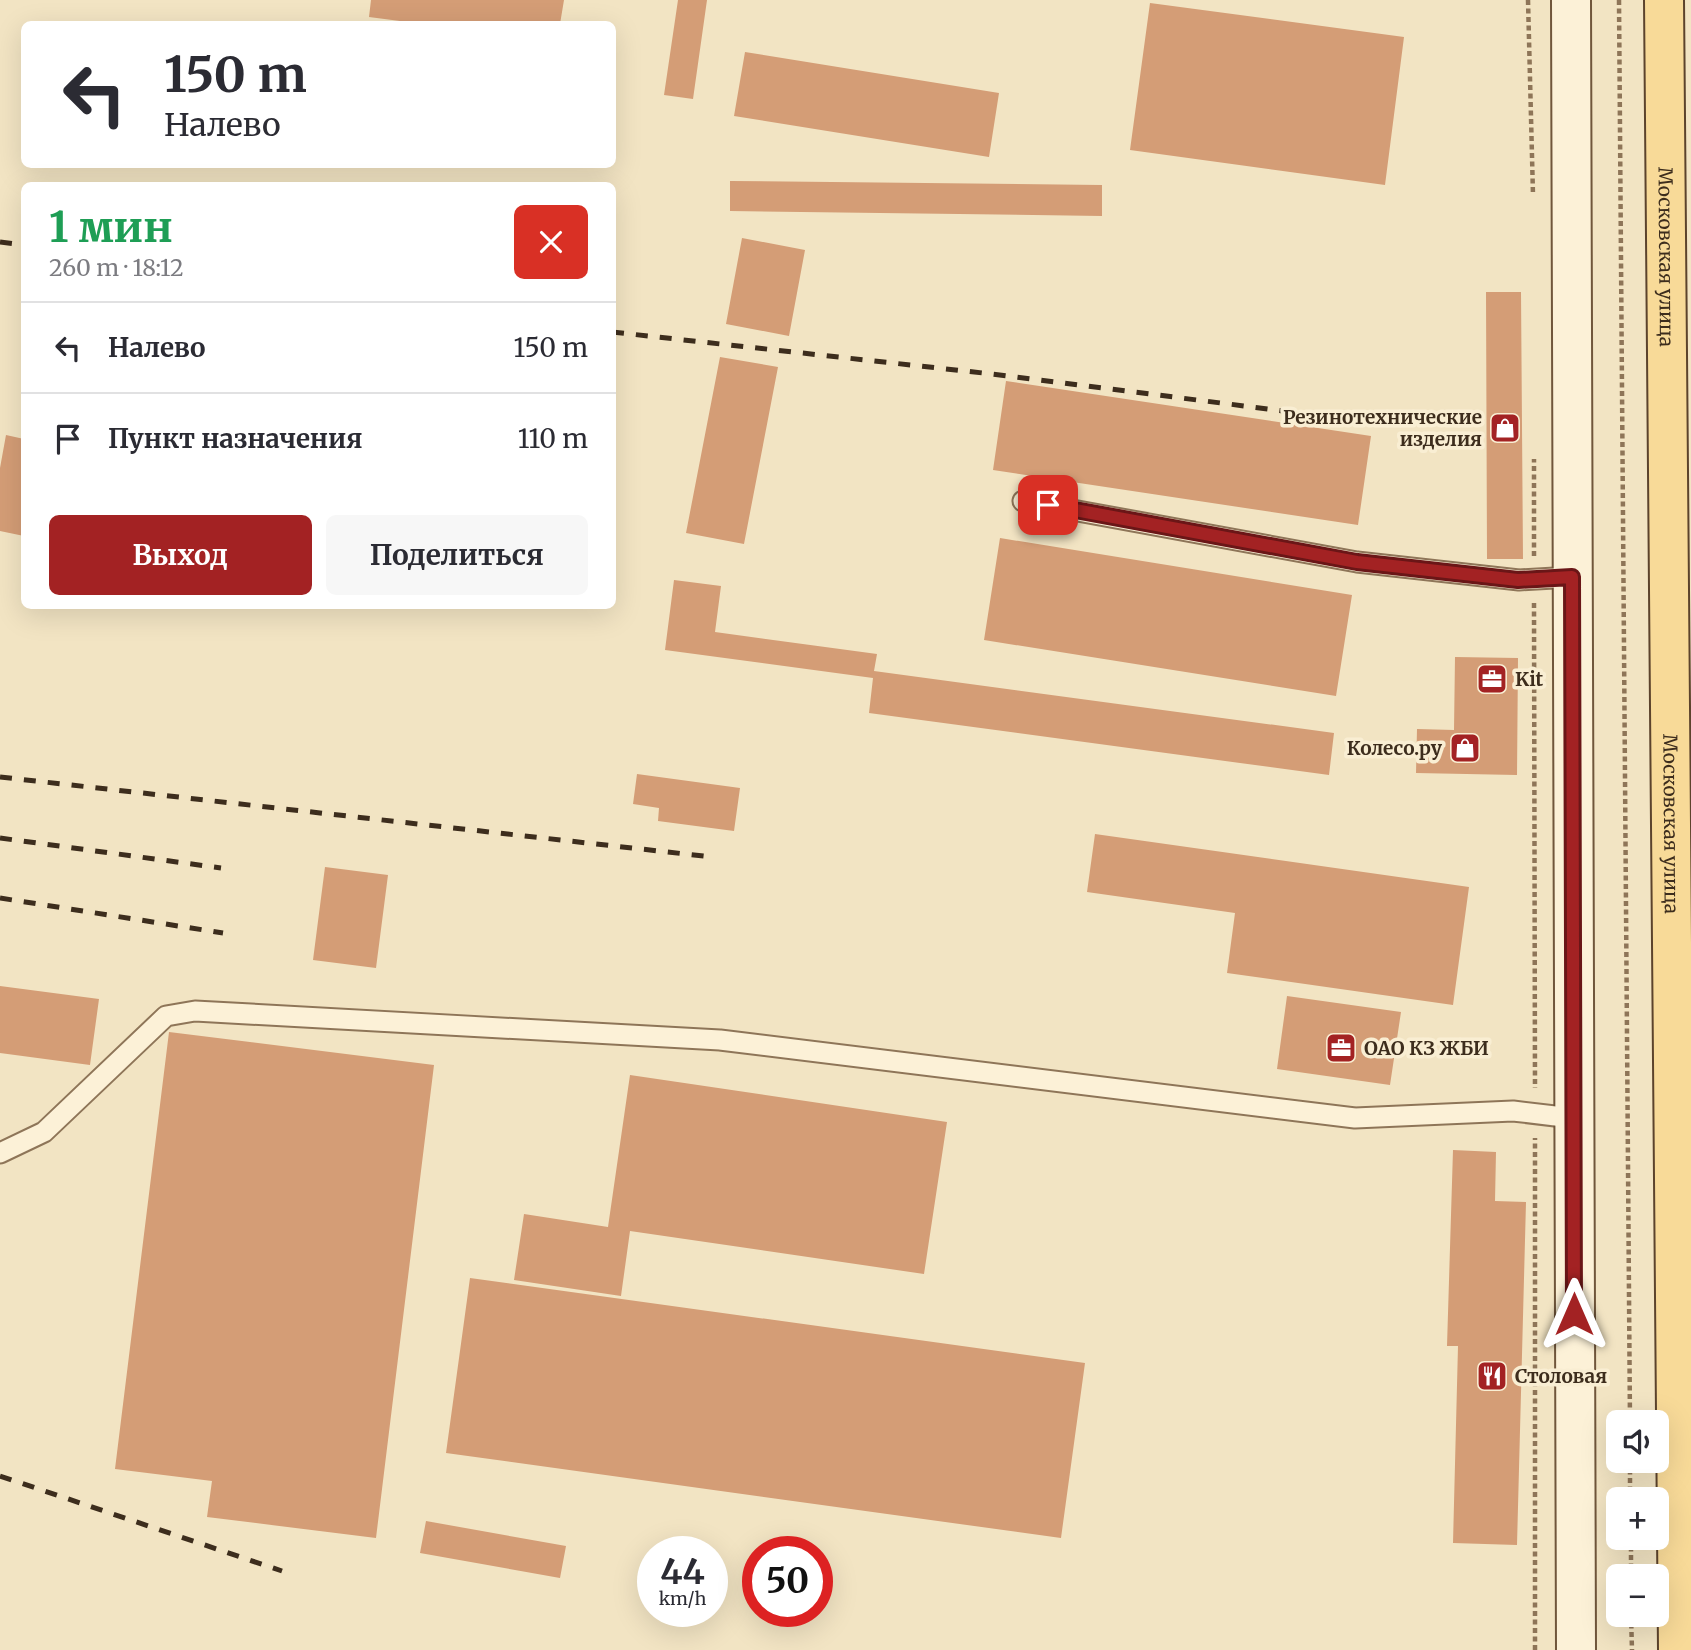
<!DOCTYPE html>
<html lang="ru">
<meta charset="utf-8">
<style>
body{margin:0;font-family:Merriweather,serif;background:#f7f7f7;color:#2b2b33;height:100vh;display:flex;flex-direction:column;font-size:26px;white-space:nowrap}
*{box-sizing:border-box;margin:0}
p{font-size:23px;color:#7c7c81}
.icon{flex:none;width:38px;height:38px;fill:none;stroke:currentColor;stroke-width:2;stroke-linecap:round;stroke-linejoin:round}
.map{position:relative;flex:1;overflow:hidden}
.sheet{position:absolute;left:21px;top:182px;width:595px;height:427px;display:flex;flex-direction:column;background:#fff;border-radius:10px;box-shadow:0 7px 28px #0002}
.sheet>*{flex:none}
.guide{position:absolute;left:21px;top:21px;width:595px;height:147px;border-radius:10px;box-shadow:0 7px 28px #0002;background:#fff;color:#2b2b33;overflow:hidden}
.tools{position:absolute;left:1606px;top:1410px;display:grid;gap:14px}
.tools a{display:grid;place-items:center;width:63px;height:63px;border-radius:10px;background:#fff;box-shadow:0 7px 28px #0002;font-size:35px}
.speed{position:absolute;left:637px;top:1536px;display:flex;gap:14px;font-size:35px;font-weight:700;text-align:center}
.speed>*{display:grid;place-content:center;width:91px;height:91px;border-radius:50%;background:#fff;box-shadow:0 7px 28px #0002;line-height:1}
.speed small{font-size:18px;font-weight:400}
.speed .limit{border:10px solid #d22;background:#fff;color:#111}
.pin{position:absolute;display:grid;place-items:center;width:60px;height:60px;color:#fff;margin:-30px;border-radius:14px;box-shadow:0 4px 10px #0006}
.me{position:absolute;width:77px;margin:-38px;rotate:0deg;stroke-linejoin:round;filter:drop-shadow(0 0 5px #0008)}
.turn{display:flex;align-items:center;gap:24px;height:147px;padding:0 28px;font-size:32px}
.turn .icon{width:91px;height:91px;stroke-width:2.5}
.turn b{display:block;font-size:49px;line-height:60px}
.round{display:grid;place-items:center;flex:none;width:74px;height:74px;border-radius:10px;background:#f7f7f7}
.head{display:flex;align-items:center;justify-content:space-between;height:119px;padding:0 28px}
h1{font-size:42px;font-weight:700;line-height:52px;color:#1e9e55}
.primary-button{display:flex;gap:14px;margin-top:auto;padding:14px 28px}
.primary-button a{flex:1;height:80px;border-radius:10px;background:#a32223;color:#fff;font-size:28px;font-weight:700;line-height:80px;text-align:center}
.primary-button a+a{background:#f7f7f7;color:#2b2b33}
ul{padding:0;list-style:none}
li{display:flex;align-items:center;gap:21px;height:91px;padding:0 28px;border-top:2px solid #e1e1e2}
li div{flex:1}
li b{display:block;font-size:26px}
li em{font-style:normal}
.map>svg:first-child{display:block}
.building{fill:#d49d76}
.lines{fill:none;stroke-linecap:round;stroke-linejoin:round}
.lane-casing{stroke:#8e7558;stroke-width:23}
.secondary-casing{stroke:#70563b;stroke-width:42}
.primary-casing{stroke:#5c432c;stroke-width:42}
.path{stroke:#8e7558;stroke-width:4.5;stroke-dasharray:5 3.5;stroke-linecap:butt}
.lane{stroke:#fcf1d7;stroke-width:19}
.secondary{stroke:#fcf1d7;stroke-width:38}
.primary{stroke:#f8da98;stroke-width:38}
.rail{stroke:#3d2d1d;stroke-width:5;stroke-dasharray:12 12;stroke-linecap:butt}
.route-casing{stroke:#6a1617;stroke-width:18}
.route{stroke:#a32223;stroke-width:12}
.labels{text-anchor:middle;stroke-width:7;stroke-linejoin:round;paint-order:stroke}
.street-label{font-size:19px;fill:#3d2d1d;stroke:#f9eed3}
.poi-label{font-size:19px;font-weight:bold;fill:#3d2d1d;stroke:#f9eed3;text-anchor:start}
</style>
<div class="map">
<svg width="1691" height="1650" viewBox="0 0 1691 1650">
<rect width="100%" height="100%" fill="#f2e4c3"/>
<path class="building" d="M371,0H564L560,24H423L369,17Z
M678,0H707L693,99L664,95Z
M1150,3L1404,37L1385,185L1130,150Z
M745,52L999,93L989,157L734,116Z
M730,181L1102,185V216L730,211Z
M742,238L805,250L789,336L726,324Z
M1486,292H1521L1523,559H1487Z
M720,357L778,367L744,544L686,533Z
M1006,381L1371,436L1358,525L993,470Z
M6,435L24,439V536L0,531V468Z
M1000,538L1352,595L1336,696L984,640Z
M674,580L721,586L715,632L877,654L874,671L1334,733L1329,775L869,713L873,678L665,650Z
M1455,657L1518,658L1517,775L1416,773L1417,729L1454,730Z
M637,774L740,788L734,831L658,821L659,808L633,804Z
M1095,834L1469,887L1453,1005L1227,973L1235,913L1087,892Z
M325,867L388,875L376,968L313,960Z
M0,986L99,999L90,1065L0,1053Z
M1287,996L1401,1012L1390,1085L1277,1069Z
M169,1032L434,1065L376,1538L207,1517L212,1481L115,1469Z
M630,1075L947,1122L924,1274L630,1231L621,1296L514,1280L524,1214L608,1227Z
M1453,1150L1496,1152L1495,1201L1526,1202L1517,1545L1453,1543L1458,1346H1447Z
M470,1278L1085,1363L1061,1538L446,1453Z
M426,1521L566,1546L560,1578L420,1553Z"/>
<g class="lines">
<g class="lane-casing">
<path id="lane" d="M1023,501L1357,562L1519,580L1572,577
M0,1153L44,1132L166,1016L195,1011L720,1040L1355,1118L1513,1111L1572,1118"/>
</g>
<g class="secondary-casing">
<path id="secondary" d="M1571,0L1576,1650"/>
</g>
<g class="primary-casing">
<g id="primary">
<path id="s1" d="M1664,0L1678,1650"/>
</g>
</g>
<path class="path" d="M1528,0L1533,195
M1619,0L1630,1423
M1534,556V459
M1534,603L1535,1088
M1630,1461V1500
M1631,1538V1577
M1631,1615L1632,1650
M1535,1650V1138"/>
<use href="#lane" class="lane"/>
<use href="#secondary" class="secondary"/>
<use href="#primary" class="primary"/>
<path class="rail" d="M0,242L24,245
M612,332L992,374L1347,419
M0,777L712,857
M0,838L221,868
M0,898L223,933
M0,1476L282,1571"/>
</g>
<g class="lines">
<g class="route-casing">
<path id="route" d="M1048,505L1357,562L1518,580L1572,577L1574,1314"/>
</g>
<use href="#route" class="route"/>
</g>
<defs>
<g id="shop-square" transform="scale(1.575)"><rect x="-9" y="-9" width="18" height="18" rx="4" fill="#a32223" stroke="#f9eed3"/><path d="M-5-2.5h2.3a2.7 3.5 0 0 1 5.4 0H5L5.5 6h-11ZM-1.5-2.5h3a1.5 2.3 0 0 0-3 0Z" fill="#fff"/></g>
<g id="office-square" transform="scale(1.575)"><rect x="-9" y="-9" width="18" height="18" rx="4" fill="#a32223" stroke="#f9eed3"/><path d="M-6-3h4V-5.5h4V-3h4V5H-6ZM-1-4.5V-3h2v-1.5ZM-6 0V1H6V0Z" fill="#fff"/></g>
<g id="restaurant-square" transform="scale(1.575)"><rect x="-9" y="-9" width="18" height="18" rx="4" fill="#a32223" stroke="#f9eed3"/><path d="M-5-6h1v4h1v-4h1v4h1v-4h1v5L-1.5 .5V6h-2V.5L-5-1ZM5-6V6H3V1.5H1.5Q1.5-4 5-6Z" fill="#fff"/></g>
</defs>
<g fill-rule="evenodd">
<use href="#shop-square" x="1505" y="428"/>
<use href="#office-square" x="1492" y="679"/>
<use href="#shop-square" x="1465" y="748"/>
<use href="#office-square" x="1341" y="1048"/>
<use href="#restaurant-square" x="1492" y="1376"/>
</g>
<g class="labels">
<g class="street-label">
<text dy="7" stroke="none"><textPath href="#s1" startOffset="257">Московская улица</textPath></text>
<text dy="7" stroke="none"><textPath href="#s1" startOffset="824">Московская улица</textPath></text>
</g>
<g class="poi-label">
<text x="1482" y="424" text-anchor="end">Резинотехнические<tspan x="1482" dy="22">изделия</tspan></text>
<text x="1515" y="686">Kit</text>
<text x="1442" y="755" text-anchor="end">Колесо.ру</text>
<text x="1364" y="1055">ОАО КЗ ЖБИ</text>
<text x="1515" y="1383">Столовая</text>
</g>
</g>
</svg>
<div class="tools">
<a><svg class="icon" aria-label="sound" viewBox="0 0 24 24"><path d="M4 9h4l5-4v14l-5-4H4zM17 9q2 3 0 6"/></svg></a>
<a>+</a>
<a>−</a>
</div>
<div class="speed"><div>44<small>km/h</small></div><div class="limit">50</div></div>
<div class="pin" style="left:1048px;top:505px;background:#d93025"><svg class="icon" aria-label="arrive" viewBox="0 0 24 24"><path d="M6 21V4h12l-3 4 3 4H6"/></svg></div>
<svg class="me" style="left:1574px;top:1314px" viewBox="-20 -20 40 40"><path d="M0-17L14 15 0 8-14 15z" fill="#a32223" stroke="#fff" stroke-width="4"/></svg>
<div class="guide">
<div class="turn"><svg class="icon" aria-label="left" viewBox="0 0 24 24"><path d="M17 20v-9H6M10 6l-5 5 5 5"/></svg><div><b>150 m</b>Налево</div></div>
</div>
<section class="sheet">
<div class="head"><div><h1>1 мин</h1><p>260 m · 18:12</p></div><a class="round" style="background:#d93025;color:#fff"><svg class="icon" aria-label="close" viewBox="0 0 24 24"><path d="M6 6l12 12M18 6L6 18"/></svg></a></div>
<ul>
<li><svg class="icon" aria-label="left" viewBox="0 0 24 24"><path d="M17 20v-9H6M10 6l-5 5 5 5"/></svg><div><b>Налево</b></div><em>150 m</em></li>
<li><svg class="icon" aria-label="arrive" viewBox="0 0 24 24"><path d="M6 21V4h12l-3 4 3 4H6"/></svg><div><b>Пункт назначения</b></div><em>110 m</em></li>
</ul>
<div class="primary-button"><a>Выход</a><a>Поделиться</a></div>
</section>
</div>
